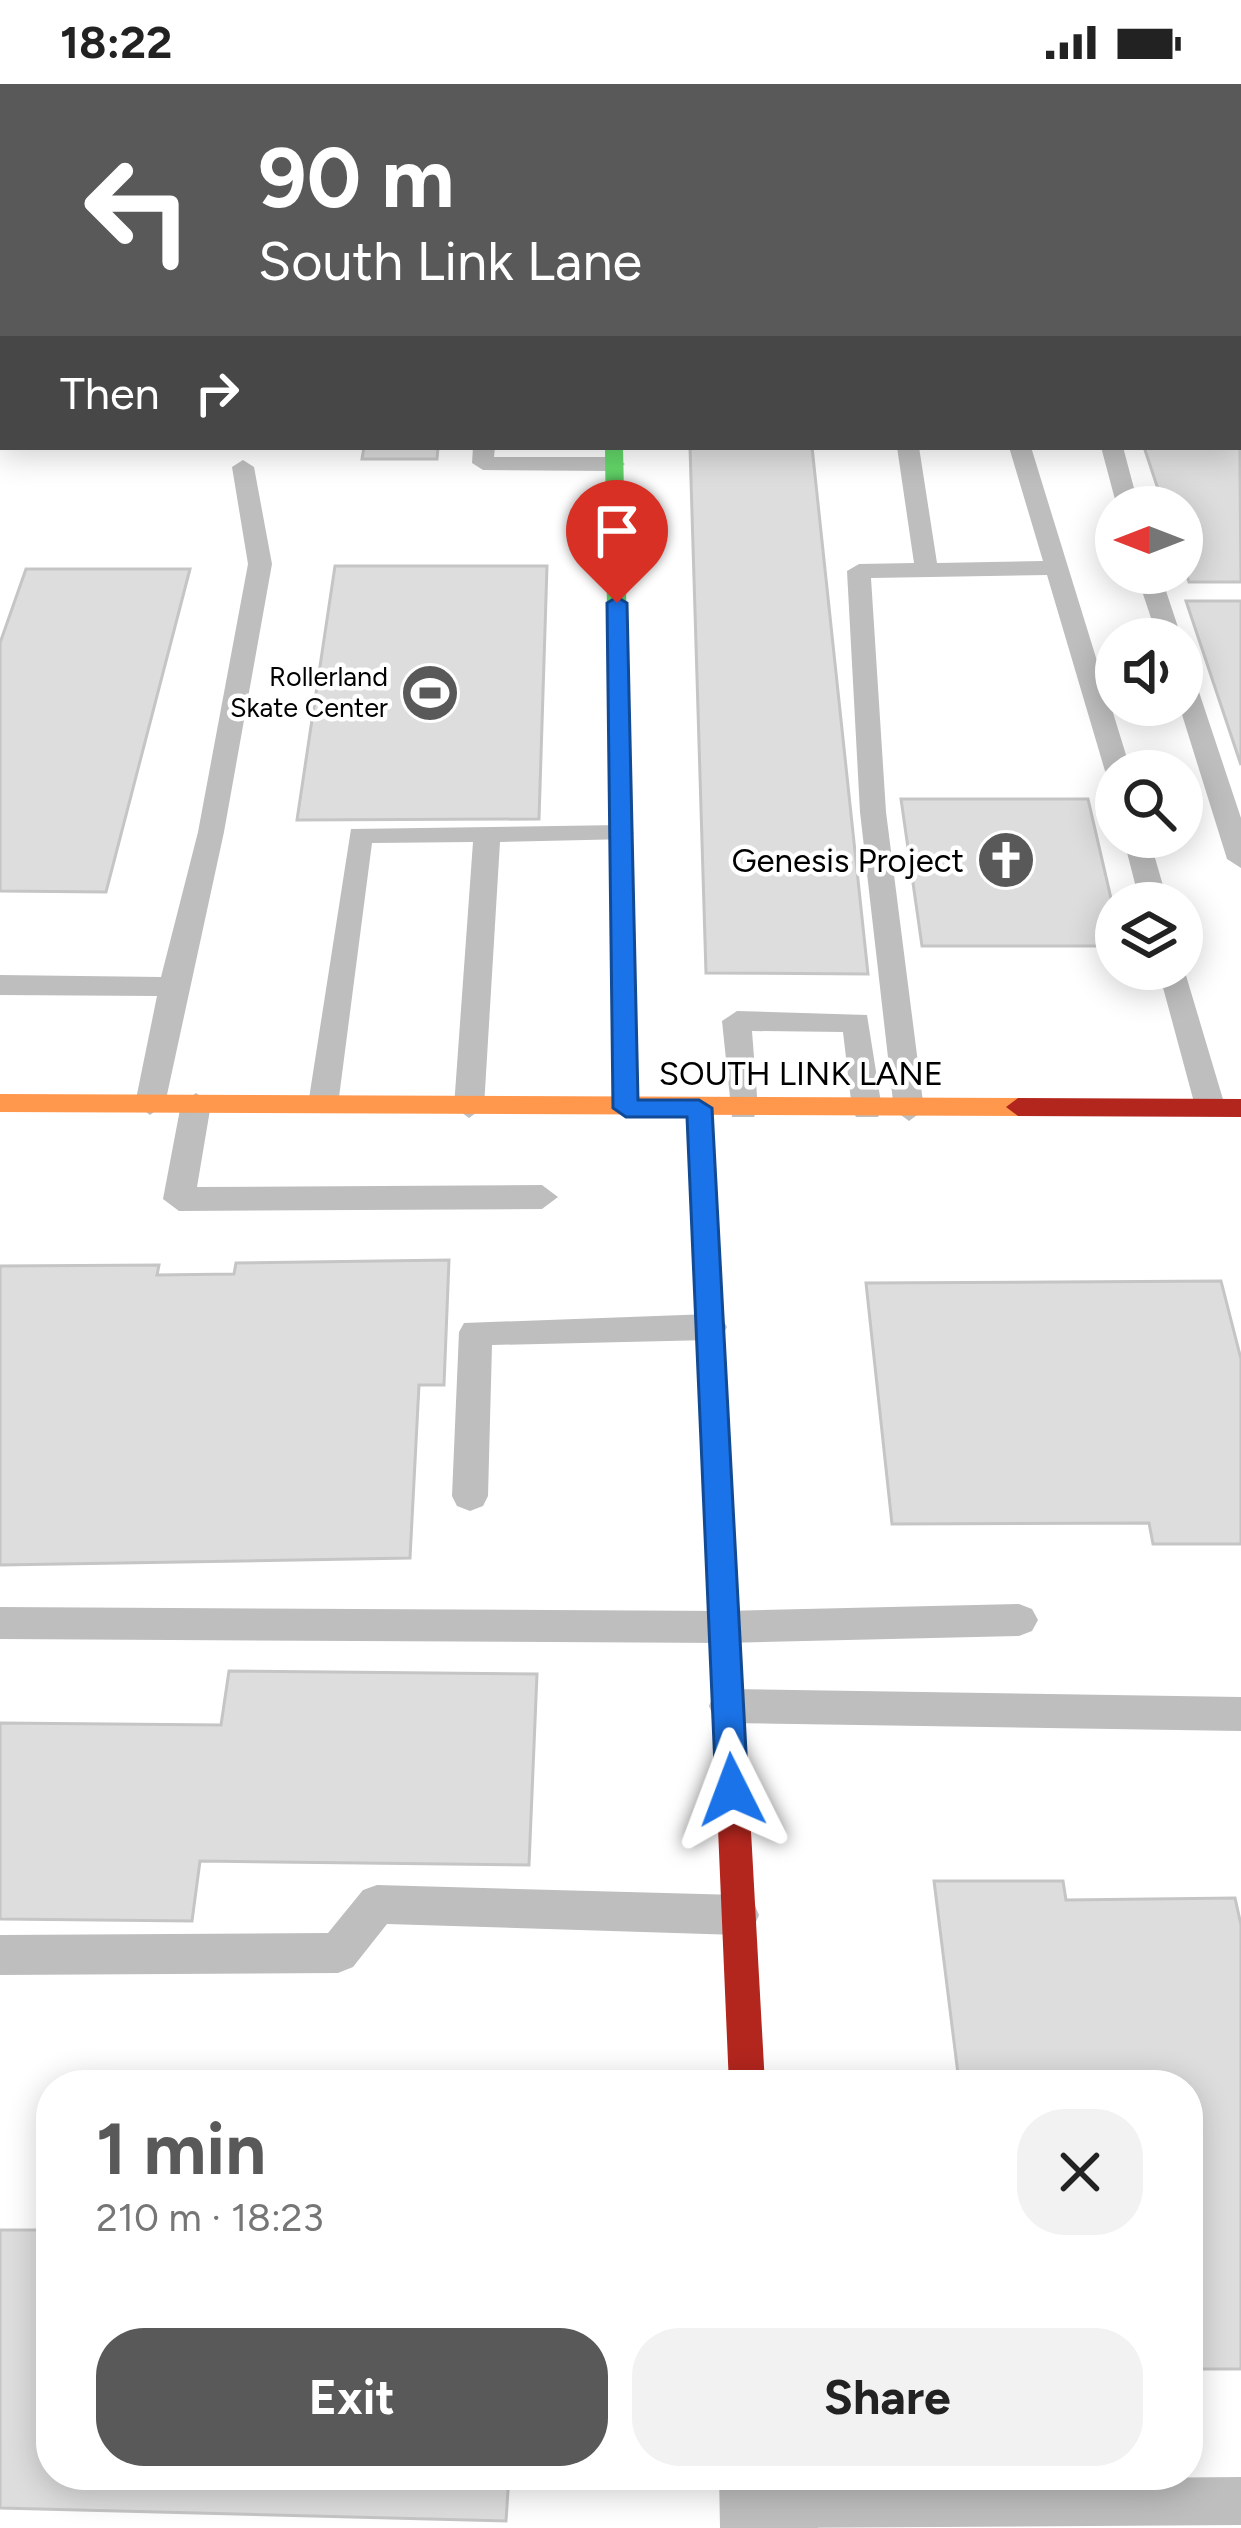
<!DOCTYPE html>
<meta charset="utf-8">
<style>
body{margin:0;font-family:Figtree,sans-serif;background:#f2f2f2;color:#222;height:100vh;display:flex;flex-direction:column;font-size:45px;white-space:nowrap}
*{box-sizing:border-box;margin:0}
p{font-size:39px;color:#767676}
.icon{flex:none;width:66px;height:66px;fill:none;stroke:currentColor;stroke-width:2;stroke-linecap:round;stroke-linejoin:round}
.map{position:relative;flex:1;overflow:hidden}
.details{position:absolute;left:36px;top:1986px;width:1167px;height:420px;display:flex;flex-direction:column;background:#fff;border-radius:48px;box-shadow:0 6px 30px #0003}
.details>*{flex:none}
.top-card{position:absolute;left:0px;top:0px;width:1242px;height:366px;box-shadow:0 6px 30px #0003;background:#595959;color:#fff;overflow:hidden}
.needle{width:78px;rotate:270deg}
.tools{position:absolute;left:1095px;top:402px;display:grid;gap:24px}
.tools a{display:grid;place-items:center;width:108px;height:108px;border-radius:50%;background:#fff;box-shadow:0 6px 30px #0003;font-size:60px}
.pin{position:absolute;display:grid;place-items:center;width:102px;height:102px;color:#fff;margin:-123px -51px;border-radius:50% 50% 50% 0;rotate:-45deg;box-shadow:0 0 12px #0007}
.pin .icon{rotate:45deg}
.me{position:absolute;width:132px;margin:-66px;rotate:357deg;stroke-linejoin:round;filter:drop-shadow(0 0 9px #0008)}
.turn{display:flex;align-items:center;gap:42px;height:252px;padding:0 60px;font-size:54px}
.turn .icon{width:156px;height:156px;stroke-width:2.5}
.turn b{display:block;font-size:84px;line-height:102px}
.then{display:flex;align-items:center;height:114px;padding:0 60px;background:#0003;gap:24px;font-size:45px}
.round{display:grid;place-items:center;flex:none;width:126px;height:126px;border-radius:48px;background:#f2f2f2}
.headline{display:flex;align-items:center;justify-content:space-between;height:204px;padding:0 60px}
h1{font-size:72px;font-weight:700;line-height:90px;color:#595959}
.button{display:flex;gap:24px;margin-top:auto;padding:24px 60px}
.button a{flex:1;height:138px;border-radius:48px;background:#595959;color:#fff;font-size:48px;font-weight:700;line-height:138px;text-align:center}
.button a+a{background:#f2f2f2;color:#222}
.status{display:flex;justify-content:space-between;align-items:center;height:84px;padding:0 60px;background:#fff;direction:ltr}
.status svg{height:33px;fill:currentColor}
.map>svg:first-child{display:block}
.building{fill:#ddd;stroke:#c5c5c5;stroke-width:3}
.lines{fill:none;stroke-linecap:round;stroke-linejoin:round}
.lane{fill:#bebebe;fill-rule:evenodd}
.street{fill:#bebebe;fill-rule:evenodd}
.fast{fill:#63d668;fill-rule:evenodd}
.slow{fill:#ff974d;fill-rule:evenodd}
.jam{fill:#b3261e;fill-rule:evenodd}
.route{fill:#1a73e8;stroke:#114b97;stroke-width:3}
.labels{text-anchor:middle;stroke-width:9;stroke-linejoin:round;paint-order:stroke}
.far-poi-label{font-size:27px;fill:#000;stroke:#fff;text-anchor:end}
.poi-label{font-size:33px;fill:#000;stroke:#fff;text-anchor:end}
.street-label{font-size:33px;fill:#000;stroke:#fff}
</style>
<div class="status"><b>18:22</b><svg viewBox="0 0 49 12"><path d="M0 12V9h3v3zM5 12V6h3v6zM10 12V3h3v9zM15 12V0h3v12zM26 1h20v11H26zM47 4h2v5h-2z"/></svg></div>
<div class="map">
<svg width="1241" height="2444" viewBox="0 0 1241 2444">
<rect width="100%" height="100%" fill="#fff"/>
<path class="building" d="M0,0H140L151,3H3V43Z
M571,0H707L565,3Z
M1239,273L1241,498H1189L1182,477V423H1164L1144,363H1239Z
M364,363H438L437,375H362Z
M690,363H812L868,890L706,889Z
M335,482H547L539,735L297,736Z
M26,485H190L106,808L0,807V559Z
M1186,517H1241V681Z
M901,715H1088L1116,836V862H922Z
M449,1176L444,1301H419L410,1474L0,1481V1182L159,1181L157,1191L234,1190L236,1179Z
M1221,1197L1241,1275V1460H1153L1149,1439L892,1440L866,1199Z
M229,1587L537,1590L529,1781L200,1777L192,1837L0,1835V1639L221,1641Z
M934,1797H1063L1066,1816L1235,1814L1241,1841V2285H1188V2001H972L971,1989L958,1990Z
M0,2146H51V2391H509L506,2437L0,2424Z"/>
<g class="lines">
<path class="lane" d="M223,0H248L250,3H225Z
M1239,178H1241V190H1239Z
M473,363H495L494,373H614L625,380L614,387L483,386L472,379Z
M897,363H919L937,479L1043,477L1009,363H1031L1131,687H1116V694L1105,687L1047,491L871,494L886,728L924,1026L909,1037L894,1026L860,728L847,487L859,480L914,479Z
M1101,363H1123L1139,423H1117Z
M243,376L254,383L272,480L224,748L165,1020L150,1031L135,1020L157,912L0,911V891L161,893L198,748L248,480L232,383Z
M1136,489H1160L1182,555H1158Z
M1182,586L1194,593L1241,734V784L1227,775L1179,621Z
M621,741L634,749L630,755L500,758L484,1023L469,1034L454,1023L473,758L372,759L338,1021L334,1029H312L308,1021L351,745Z
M1123,753H1149L1168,819H1140Z
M1182,878L1225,1022L1210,1033L1195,1022L1158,885H1182Z
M737,927L867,931L882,1025L878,1033H856L852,1025L843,948L752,947L758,1025L754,1033H732L722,937Z
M196,1009L211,1020L197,1103L542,1101L558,1113L542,1125L179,1127L163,1115L181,1020Z
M710,1230L722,1234L727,1243L722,1252L710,1256L492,1261L488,1412L483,1422L470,1427L457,1422L452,1412L459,1248L464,1239Z
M1019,1520L1032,1525L1038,1536L1032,1547L1019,1552L725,1559L0,1555V1523L725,1527Z
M728,1605L1241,1613V1647L728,1639L714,1634L709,1622L714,1610Z
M377,1801L738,1811L753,1817L759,1831L753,1845L738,1851L387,1840L353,1883L338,1889L0,1891V1851L328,1849L363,1806Z
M1241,2393V2441L772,2444L758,2438L751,2421L758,2404L775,2397Z"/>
<path class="street" d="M346,0H389L391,3H348Z
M1028,0H1062L1026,3Z
M1092,0H1126L1090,3Z
M719,2391H815L818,2444H720Z"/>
<path class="fast" d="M605,363H623L637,1025L625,1034L613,1025Z
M699,1016L711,1025L738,1511L734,1520L723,1524L712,1520L708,1511L687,1025Z"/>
<path class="slow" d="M0,1010L1018,1014L1030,1023L1018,1032L0,1028Z"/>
<path class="jam" d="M1018,1014L1241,1015V1033L1018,1032L1006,1023Z
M723,1498L734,1502L738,1511L765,2001H729L708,1511L712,1502Z"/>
</g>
<path class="route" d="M617,513L627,519L638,1016H699L712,1024L748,1706L744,1716L732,1721L720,1716L716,1706L687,1033H626L613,1024L607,519Z"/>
<defs>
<g id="stadium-disc" transform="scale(3)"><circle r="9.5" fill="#595959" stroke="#fff"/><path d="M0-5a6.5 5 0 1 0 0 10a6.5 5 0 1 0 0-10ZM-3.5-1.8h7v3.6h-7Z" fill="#fff"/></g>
<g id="church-disc" transform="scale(3)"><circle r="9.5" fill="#595959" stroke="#fff"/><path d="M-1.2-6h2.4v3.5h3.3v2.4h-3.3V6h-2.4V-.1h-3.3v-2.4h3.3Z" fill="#fff"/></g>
</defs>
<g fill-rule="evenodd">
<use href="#stadium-disc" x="430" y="609"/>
<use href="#church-disc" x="1006" y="776"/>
</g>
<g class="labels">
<g class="far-poi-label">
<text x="388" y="602">Rollerland<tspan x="388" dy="31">Skate Center</tspan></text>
</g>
<g class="poi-label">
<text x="964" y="788">Genesis Project</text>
</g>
<g class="street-label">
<text x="801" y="1001">SOUTH LINK LANE</text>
</g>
</g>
</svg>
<div class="tools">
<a><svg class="needle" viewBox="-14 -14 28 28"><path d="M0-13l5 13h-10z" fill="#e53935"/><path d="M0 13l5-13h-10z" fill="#767676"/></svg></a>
<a><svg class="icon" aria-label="sound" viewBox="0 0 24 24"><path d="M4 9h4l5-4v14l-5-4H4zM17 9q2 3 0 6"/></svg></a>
<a><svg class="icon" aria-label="search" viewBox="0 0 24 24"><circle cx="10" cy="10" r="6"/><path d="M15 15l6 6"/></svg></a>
<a><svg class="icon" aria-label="layers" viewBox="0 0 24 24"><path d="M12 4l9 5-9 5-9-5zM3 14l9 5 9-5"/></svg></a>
</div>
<div class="pin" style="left:617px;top:519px;background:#d93025"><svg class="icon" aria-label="arrive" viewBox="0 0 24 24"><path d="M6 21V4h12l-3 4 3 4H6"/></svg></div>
<svg class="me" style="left:732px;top:1706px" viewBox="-20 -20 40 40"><path d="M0-17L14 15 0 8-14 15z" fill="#1a73e8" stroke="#fff" stroke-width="4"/></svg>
<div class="top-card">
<div class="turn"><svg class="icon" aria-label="left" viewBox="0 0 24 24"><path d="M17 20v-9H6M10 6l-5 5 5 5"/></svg><div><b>90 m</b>South Link Lane</div></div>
<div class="then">Then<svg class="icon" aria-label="right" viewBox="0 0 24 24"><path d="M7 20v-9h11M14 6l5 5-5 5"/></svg></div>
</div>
<section class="details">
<div class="headline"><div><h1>1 min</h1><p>210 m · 18:23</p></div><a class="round"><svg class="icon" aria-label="close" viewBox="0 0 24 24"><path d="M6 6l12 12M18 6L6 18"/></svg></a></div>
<div class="button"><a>Exit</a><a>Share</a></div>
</section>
</div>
